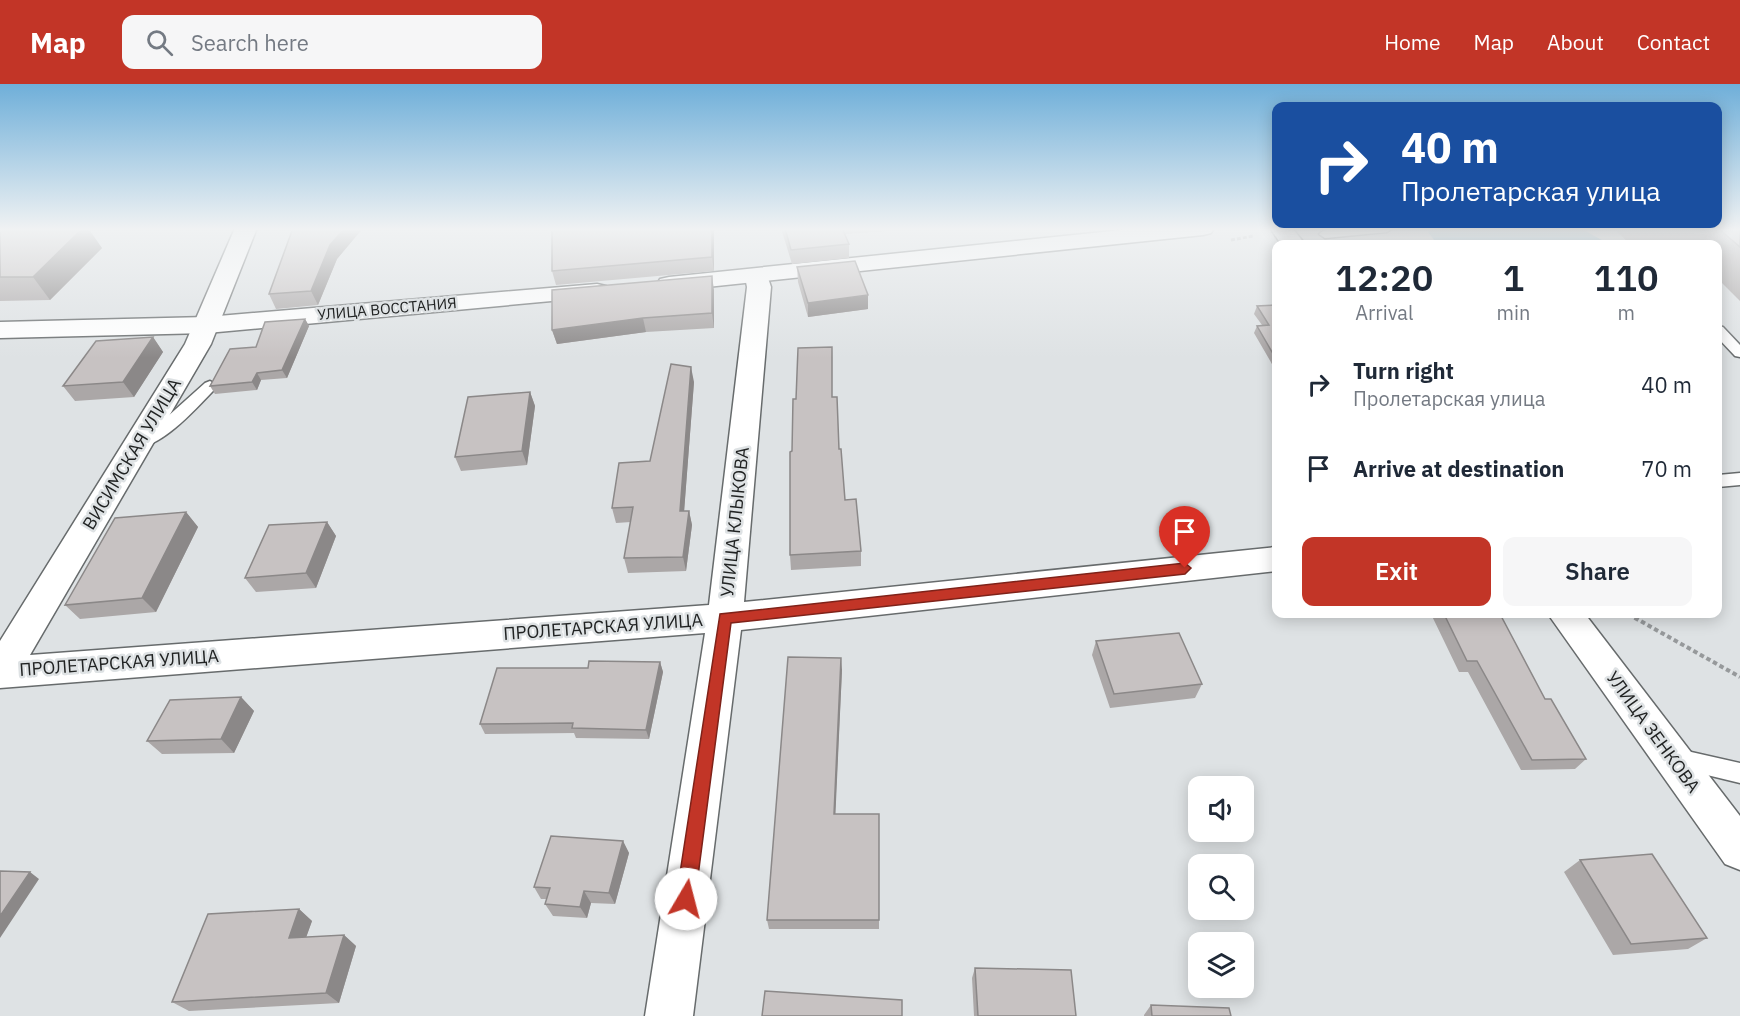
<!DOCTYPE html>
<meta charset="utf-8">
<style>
body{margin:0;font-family:"IBM Plex Sans",sans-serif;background:#f6f6f7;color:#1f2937;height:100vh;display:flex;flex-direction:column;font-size:22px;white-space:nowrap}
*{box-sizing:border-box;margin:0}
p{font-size:20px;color:#747a83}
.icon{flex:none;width:33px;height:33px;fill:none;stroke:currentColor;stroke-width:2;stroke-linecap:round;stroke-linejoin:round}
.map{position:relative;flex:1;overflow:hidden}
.panel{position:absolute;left:1272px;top:156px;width:450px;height:378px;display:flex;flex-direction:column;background:#fff;border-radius:12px;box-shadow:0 3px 15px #0003}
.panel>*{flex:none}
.hud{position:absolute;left:1272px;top:18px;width:450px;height:126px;border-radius:12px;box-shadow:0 3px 15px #0003;background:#1a4fa0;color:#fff;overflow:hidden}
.fabs{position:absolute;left:1188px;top:692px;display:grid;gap:12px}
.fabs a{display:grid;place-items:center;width:66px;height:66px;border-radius:12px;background:#fff;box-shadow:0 3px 15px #0003;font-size:30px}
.pin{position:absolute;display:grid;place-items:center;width:51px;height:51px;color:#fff;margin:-62px -26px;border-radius:50% 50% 50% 0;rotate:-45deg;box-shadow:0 0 6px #0007}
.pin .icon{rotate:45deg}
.me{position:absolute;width:66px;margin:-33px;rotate:8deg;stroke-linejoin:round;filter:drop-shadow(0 0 4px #0008)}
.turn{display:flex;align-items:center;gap:21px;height:126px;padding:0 30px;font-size:27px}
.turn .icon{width:78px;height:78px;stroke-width:2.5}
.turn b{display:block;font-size:42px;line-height:51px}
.eta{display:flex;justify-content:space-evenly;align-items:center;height:102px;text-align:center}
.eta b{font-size:36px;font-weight:600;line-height:42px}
.cta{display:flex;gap:12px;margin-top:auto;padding:12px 30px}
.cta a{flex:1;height:69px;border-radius:12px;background:#c23527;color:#fff;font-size:24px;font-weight:600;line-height:69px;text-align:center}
.cta a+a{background:#f6f6f7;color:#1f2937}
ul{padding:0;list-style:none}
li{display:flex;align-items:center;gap:18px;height:84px;padding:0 30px}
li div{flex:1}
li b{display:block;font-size:22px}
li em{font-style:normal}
header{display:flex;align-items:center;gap:36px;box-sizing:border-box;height:84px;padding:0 30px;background:#c23527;color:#fff}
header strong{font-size:28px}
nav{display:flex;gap:33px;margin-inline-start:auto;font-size:21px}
.search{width:420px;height:54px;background:#f6f6f7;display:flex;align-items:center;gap:15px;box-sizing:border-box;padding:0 21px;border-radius:12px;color:#747a83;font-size:22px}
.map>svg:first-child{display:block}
.forest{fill:#66b4ce}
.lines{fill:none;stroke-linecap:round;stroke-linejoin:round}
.service-casing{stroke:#676b6c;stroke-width:3}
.minor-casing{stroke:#676b6c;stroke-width:3}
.tertiary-casing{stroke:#676b6c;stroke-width:3}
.path-far1{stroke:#96999b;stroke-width:3;stroke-dasharray:4 2;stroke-linecap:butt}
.path{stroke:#96999b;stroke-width:4;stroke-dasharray:4.5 3;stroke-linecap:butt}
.service{fill:#fff;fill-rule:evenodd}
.minor{fill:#fff;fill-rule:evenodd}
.tertiary{fill:#fff;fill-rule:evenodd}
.wall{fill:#aba7a7}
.shaded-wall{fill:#8b8888}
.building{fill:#c7c2c2;stroke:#8b8888;stroke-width:1.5}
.route{fill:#c23527;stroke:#7e2219;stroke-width:1.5}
.labels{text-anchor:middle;stroke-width:5;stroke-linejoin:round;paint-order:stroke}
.far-street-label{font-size:15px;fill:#212323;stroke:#dee2e4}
.street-label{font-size:18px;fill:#212323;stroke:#dee2e4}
</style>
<header>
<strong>Map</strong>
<div class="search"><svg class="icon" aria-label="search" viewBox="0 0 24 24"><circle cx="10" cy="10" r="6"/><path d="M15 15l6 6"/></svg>Search here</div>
<nav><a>Home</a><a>Map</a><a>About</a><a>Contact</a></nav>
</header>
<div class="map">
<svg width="1740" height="932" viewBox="0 0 1740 932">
<rect width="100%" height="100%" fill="#dee2e4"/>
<path class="forest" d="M1436,144H1580L1609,160H1437L1428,148Z"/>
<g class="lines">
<g class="service-casing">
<path id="service" d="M1353,144H1393L1387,148L1325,154L1319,150L1325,146Z
M1718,242L1723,243L1740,261V273L1735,272L1718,254Z
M210,297L218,302L215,305C199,321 158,369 133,362L131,358L133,354L157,342L205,299Z
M1740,389V401L1718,403V391Z
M1678,665L1740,679V699L1670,682L1667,675L1670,668Z"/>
</g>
<g class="minor-casing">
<path id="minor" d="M235,144H257L211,260L30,571L709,521L747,203L745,193L748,188L757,186L766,188L771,203L744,518L1276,463V487L741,546L693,932H645L705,549L0,604V557L185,260Z
M1270,144H1292L1305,160H1281Z
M1548,530H1585L1740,732V786L1725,780Z"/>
</g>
<g class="tertiary-casing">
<path id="tertiary" d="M1141,144H1214L1211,149L1203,151L669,207L660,205L657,200L660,195L669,193Z
M597,200L606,202L609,207L606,212L207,249L0,254V238L207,233Z"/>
</g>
<path class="path-far1" d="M1231,156L1253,152"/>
<path class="path" d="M1628,530L1740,593"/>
<use href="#service" class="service"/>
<use href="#minor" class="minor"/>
<use href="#tertiary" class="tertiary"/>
</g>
<path class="wall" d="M0,144L102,164L50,216L0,217Z
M293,144H363L337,175L318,221L276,225L269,210Z
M713,144L714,187L556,201L552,187Z
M781,144H927L845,150L849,160V174L792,180Z
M1613,144H1740V217L1718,195V160H1630Z
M797,183L868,225L808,233L798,198Z
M714,206V244L646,248L557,260L552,246Z
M1276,221V287L1254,249L1257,242L1262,241L1254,230L1257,222Z
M305,235L309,242L287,294L261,296L257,306L215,310L210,302L256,263Z
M153,253L163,268L134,313L75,317L63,302Z
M694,298L684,427H689L692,441L686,487L628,489L624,474L631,438L616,439L612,424L650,377Z
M530,308L535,322L527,381L461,387L455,373Z
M833,313L845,416L861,467V482L791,486L790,471L792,367Z
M186,428L198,443L156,528L80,535L65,521Z
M327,438L336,452L316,504L256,508L245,494Z
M1431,530H1500L1545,615L1586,675L1575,685L1521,686L1468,588H1459Z
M1096,557L1202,600L1195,614L1110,624L1092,571Z
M660,578L663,588L649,655L576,654L574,649L485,650L480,640L588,584Z
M842,586L835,730H879V845H769L767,836Z
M241,613L254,627L234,669L162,670L147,657Z
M623,757L629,769L615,820L591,819L587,834L553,832L545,820L547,815H541L534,803Z
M1580,776L1707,854L1688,865L1613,871L1564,788Z
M299,825L312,837L306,853L344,851L356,862L339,919L189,927L172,918Z
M975,884L1076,932H974L972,894Z
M1151,921L1231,932H1144V931Z"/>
<path class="shaded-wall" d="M83,144H88L102,164L50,216L33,193Z
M345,144H363L337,175L318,221L311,207L330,161Z
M712,144H714V187L712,173Z
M712,192L714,206V244L712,229Z
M868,211V225L808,233V219Z
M643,234L646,248L557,260L552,246Z
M305,235L309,242L287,294L282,286Z
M153,253L163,268L134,313L123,298Z
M691,283L694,298L683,442L680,427Z
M257,289L261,296L257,306L252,298Z
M530,308L535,322L527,381L522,367Z
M689,427L692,441L686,487L683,473Z
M186,428L198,443L156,528L142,514Z
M327,438L336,452L316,504L306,489Z
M841,574L842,586L835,740L834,730Z
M660,578L663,588L649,655L646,646Z
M241,613L254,627L234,669L221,655Z
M623,757L629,769L615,820L609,809Z
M30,788L39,795L0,854V832Z
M584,807L591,819L587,834L580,823Z
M299,825L312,837L302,865L289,854Z
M344,851L356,862L339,919L326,909Z"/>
<path class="building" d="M0,144H83L33,193H0Z
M293,144H345L330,161L311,207L269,210Z
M552,144H712V173L552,187Z
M785,144H842L849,160L791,166Z
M1718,144H1740V163Z
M855,177L868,211L808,219L797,183Z
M712,192V229L643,234L552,246V206Z
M1276,221V275L1257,242L1269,241L1257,222Z
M305,235L282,286L257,289L252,298L210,302L230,265L256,263L265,238Z
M153,253L123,298L63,302L96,257Z
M832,263V313H837L839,365H841L845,416L856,415L861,467L790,471V368L792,367L793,315H796L798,264Z
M671,280L691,283L680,427H689L683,473L624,474L633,423L612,424L619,379L650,377Z
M530,308L522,367L455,373L468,313Z
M186,428L142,514L65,521L115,434Z
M327,438L306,489L245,494L269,441Z
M1444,530H1500L1545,615H1551L1586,675L1532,676L1477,577H1467Z
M1179,549L1202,600L1114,610L1096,557Z
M788,573L841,574L834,730H879V836H767Z
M589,577L660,578L646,646L572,644L573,639L480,640L497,584H588Z
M241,613L221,655L147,657L170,616Z
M551,752L623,757L609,809L584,807L580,823L545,820L550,804L534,803Z
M1652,770L1707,854L1631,860L1580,776Z
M0,787L30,788L0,832Z
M299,825L289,854L344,851L326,909L172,918L208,830Z
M975,884L1071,886L1076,932H978Z
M765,907L902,916V932H762Z
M1151,921L1229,924L1231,932H1152Z"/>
<linearGradient id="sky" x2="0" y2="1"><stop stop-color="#6fafd9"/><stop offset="0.53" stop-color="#f0f2f3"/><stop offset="1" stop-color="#f0f2f3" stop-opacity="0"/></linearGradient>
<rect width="1740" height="274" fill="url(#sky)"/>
<path class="route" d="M1185,479L1191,484L1185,490L731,539L695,815L692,821L686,824L679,821L676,815L720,530Z"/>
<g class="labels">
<g class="far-street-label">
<text transform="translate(387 225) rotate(-5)" y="5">УЛИЦА ВОССТАНИЯ</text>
</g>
<g class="street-label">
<text transform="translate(132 370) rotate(-59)" y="6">ВИСИМСКАЯ УЛИЦА</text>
<text transform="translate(735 438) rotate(-84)" y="6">УЛИЦА КЛЫКОВА</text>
<text transform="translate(603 543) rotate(-4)" y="6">ПРОЛЕТАРСКАЯ УЛИЦА</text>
<text transform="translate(119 579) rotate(-4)" y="6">ПРОЛЕТАРСКАЯ УЛИЦА</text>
<text transform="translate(1653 648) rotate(54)" y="6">УЛИЦА ЗЕНКОВА</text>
</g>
</g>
</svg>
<div class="fabs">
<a><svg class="icon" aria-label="sound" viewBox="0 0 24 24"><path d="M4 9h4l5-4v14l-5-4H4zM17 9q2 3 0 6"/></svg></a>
<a><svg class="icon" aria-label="search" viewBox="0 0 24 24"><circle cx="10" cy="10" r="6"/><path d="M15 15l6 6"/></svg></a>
<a><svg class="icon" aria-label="layers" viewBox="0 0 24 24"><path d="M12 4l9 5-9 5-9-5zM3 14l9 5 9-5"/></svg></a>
</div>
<div class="pin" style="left:1185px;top:484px;background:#d93025"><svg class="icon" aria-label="arrive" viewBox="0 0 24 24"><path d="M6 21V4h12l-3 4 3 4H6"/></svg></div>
<svg class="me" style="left:686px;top:815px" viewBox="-20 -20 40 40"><circle r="19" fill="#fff"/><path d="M0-13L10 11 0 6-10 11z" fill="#c23527"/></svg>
<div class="hud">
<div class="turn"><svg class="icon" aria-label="right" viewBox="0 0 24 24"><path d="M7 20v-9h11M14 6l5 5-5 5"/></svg><div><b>40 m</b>Пролетарская улица</div></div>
</div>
<section class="panel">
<div class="eta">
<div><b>12:20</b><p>Arrival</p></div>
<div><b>1</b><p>min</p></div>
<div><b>110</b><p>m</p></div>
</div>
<ul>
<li><svg class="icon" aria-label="right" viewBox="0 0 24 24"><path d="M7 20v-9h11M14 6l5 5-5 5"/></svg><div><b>Turn right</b><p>Пролетарская улица</p></div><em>40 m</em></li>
<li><svg class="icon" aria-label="arrive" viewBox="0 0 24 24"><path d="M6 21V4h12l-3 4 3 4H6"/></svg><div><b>Arrive at destination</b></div><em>70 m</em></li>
</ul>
<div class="cta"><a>Exit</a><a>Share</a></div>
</section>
</div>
